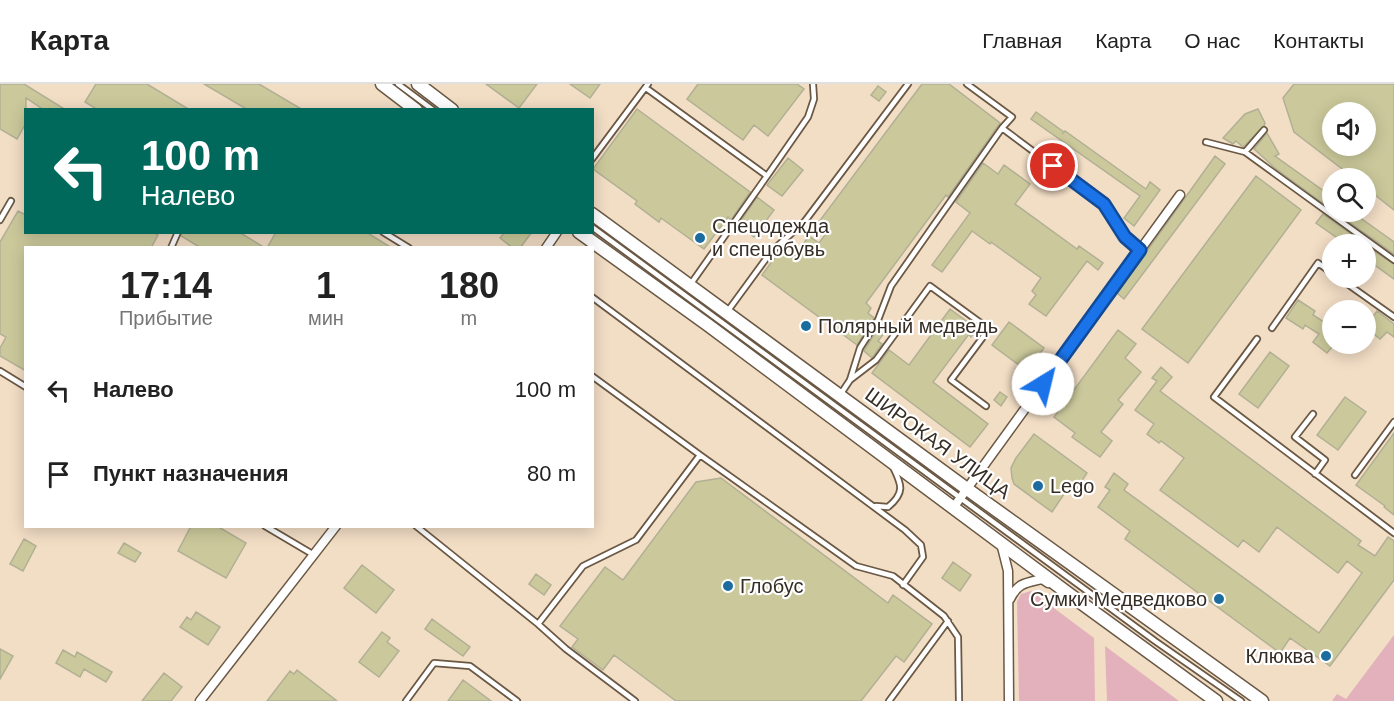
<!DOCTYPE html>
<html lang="ru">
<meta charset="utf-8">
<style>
body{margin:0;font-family:Arial,sans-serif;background:#f2f2f2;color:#222;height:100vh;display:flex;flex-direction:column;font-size:22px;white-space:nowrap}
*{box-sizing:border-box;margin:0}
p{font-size:20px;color:#767676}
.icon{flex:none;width:33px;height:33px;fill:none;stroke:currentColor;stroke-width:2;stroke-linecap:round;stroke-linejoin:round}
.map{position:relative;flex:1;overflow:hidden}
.sheet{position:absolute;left:24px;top:162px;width:570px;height:282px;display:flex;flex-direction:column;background:#fff;border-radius:0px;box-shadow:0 3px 15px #0003}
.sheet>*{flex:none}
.banner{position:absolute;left:24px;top:24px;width:570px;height:126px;border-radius:0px;box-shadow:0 3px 15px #0003;background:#00695c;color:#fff;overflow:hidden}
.fabs{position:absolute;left:1322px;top:18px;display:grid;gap:12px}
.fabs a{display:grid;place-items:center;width:54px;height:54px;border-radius:50%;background:#fff;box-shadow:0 3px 15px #0003;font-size:30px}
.pin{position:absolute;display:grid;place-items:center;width:51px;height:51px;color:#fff;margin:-26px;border:3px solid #fff;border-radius:50%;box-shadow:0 2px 6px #0007}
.me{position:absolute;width:66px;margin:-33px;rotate:36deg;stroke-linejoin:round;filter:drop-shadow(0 0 4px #0008)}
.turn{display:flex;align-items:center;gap:21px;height:126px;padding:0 18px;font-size:27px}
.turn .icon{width:78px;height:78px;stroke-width:2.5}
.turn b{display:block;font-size:42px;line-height:51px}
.eta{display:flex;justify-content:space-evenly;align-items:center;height:102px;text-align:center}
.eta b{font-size:36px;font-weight:800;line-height:42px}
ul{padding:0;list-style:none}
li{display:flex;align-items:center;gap:18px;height:84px;padding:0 18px}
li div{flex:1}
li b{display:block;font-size:22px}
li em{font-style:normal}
header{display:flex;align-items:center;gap:36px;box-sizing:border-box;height:84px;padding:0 30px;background:#fff;border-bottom:2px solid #e0e0e0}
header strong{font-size:28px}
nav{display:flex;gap:33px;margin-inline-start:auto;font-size:21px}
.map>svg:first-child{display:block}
.green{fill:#e3b1bc}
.building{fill:#cbc99b;stroke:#b1b094;stroke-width:1.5;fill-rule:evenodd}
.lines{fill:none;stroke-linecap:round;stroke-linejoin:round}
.lane-casing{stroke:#6a5844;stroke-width:8}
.street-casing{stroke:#6a5844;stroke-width:11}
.secondary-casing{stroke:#6a5844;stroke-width:15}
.lane{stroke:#fff;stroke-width:4.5}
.street{stroke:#fff;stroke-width:8}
.secondary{stroke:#fff;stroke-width:12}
.route-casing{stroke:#114b97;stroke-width:15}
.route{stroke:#1a73e8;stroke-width:10}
.poi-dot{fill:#1c6c9e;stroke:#fff;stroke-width:2}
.labels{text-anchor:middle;stroke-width:4.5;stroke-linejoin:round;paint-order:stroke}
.poi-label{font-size:20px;fill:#362e25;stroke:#fff;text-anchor:start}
.street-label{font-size:20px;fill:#362e25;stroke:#fff}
</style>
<header>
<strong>Карта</strong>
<nav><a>Главная</a><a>Карта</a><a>О нас</a><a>Контакты</a></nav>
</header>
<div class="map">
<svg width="1394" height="617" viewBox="0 0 1394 617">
<rect width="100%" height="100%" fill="#f2ddc5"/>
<path class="green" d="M1031,507L1094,554L1095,617H1019L1017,518L1021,510Z
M1394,551V617H1332L1337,610L1346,615Z
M1105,562L1179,617H1107Z"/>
<path class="building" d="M0,0H24L66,26H44L26,14V39L17,55L0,45Z
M96,0H147L190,26H98L85,18Z
M204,0H259L303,26H248Z
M486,0H537L519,24Z
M570,0H600L590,14Z
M698,0H797L804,5L768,52L754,41L743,56L687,15Z
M922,0H949L1000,39L948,113L946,111L866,219L871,224L868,229L874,234L857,261L762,191L781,165L793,174L809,152L819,159L828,147L818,139Z
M1294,0H1394V126L1365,103V94H1354L1294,48L1283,14ZM1332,28H1365V62H1332Z
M878,2L886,8L879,17L871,11Z
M637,25L750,108L731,136L728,133L704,165L661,134L659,138L635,120L637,117L593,85Z
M1258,25L1265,39L1264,42L1243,63L1236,57L1233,60L1223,54L1245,30Z
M1036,28L1064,48L1062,50L1065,47L1146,105L1150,98L1160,106L1134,142L1124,134L1140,112L1031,35Z
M1267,49L1279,70L1275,72L1332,113V126L1275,84L1254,65Z
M1215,72L1225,80L1124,215L1117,209Z
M788,74L803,86L782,112L767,101Z
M983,79L998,90L1004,81L1030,100L1015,120L1077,165L1079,162L1103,179L1098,186L1087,177L1046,232L1029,220L1036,211L1032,207L1041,194L991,158L990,160L972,147L942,188L932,181L970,129L956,118Z
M1256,92L1301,126L1188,279L1142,245Z
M757,113L774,126L754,153L738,141Z
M18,127L26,131V148H153L158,151L151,164H26V287L0,272V264L6,253L0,250V158Z
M1335,128H1352L1394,158V170Z
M1323,130L1365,160H1346L1316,139Z
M182,148H239L265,164H201L181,152Z
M276,148H366L392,164H267Z
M505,148H532L520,164H513L500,154Z
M1365,161L1394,180V195L1365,174Z
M1298,216L1315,227L1313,231L1327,240L1332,233V263L1327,269L1313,258L1319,250L1305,241L1303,245L1286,234Z
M950,225L977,245L971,253L969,250L933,298L988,340L970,363L872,289L889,266L909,281Z
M1377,227L1394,240V253L1387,248L1380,255L1365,243Z
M1009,238L1044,264L1027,287L992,261Z
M881,239L888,244L878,257L882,260L872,274L864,267Z
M1118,246L1136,260L1125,274L1141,288L1118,316L1123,320L1101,348L1112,357L1100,373L1072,353L1075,349L1054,333Z
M1270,268L1289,282L1258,324L1239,310Z
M1161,283L1172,293L1160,307L1361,457L1358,461L1375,472L1388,453L1394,457V496L1330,582L1290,554L1280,569L1125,455L1130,447L1098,423L1110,406L1105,403L1114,389L1128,400L1124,406L1319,549L1362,489L1347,477L1338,489L1277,443L1259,468L1243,456L1238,463L1160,406L1184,374L1161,357L1159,359L1147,350L1154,340L1135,326L1157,297L1152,294Z
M1000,308L1007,313L1001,322L994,316Z
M1345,313L1366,328L1338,366L1317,351Z
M1394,349V431L1384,423L1385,422L1356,401Z
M1034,350L1087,389L1076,406L1070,401L1052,428L1014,400L1012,394L1011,384L1016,374Z
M721,394L888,519L893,511L932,540L904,578L896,572L861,617H676L614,571L603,586L572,563L578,555L560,542L605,483L623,496L696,398Z
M191,442H217L246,459L226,494L178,467Z
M24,455L36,462L23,487L10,480Z
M124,459L141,469L135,478L118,469Z
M953,478L971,491L960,507L942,494Z
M362,481L394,506L376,529L344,504Z
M536,490L551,501L544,511L529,500Z
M196,528L220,543L208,561L180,543L187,533L191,536Z
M432,535L470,563L463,572L425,545Z
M382,548L390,554L387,558L399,567L379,593L359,578Z
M0,565L13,572L0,595Z
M63,566L75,573L77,568L112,588L106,598L84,585L80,593L56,579Z
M297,586L337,617H267L290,587L294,590Z
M164,589L182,603L171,617H142Z
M463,596L491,617H448Z"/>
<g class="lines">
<g class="lane-casing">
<path id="lane" d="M398,0L433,26
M967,0L1012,33L1002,44L1104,120L1125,153L1140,166
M646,4L767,92L690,201
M1206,58L1245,68L1394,176
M1245,68L1264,46
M592,75L648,0
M767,92L808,33L814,15L813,0
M0,136L11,117
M592,143L1155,557L1241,617
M383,148L409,164
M171,164L178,148
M1339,194L1394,233
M592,213L905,446L921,461L923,473L903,501
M727,228L771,168L805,137L908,0
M1272,244L1318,179L1332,189
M1257,255L1214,313L1394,449
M0,287L26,303
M592,292L700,371
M850,296L876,276L930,202L989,245L951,296L986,322
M840,311L850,296L860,264L878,236L891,202L1002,44
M1313,330L1295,353L1325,376L1315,390
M1355,391L1394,338
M876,422L888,423C905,409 902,401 893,383
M265,442L314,471
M416,442L538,540L583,482L636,456L700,371L856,482L893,492L944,532L958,553L959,617
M538,540L566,565L635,617
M406,617L434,579L470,582L517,617
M889,617L948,537"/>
</g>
<g class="street-casing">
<path id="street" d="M546,164L557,148
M953,424L1180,111
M1001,459L1008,487L1009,617
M1010,515C1018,499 1025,499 1042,495L1048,499
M200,617L336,442"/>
</g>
<g class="secondary-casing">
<path id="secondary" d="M382,0L416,26
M418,0L452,26
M592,130L967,405L1262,617
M579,148L708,241L1069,510L1216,617"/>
</g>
<use href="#lane" class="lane"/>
<use href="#street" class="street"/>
<use href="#secondary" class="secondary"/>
</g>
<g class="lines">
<g class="route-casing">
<path id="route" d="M1043,300L1140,166L1125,153L1104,120L1053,82"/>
</g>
<use href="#route" class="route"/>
</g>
<g class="poi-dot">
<circle cx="700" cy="154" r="6"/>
<circle cx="806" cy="242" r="6"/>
<circle cx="1038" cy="402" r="6"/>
<circle cx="728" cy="502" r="6"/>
<circle cx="1219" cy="515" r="6"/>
<circle cx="1326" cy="572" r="6"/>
</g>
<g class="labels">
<g class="poi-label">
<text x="712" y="149">Спецодежда<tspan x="712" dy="23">и спецобувь</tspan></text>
<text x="818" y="249">Полярный медведь</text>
<text x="1050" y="409">Lego</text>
<text x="740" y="509">Глобус</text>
<text x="1207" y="522" text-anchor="end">Сумки Медведково</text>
<text x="1314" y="579" text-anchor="end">Клюква</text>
</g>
<g class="street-label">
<text transform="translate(938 359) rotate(36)" y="7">ШИРОКАЯ УЛИЦА</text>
</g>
</g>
</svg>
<div class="fabs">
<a><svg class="icon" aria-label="sound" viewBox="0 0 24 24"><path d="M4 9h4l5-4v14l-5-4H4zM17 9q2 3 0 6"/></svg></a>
<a><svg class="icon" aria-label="search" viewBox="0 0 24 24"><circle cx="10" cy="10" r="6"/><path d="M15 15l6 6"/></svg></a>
<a>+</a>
<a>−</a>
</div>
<div class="pin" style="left:1053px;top:82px;background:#d93025"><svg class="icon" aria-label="arrive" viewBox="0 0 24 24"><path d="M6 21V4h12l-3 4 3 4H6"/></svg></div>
<svg class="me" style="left:1043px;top:300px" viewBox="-20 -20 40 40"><circle r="19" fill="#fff"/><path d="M0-13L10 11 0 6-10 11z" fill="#1a73e8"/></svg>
<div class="banner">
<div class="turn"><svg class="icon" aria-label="left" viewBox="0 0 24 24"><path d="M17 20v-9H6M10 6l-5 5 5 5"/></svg><div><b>100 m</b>Налево</div></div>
</div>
<section class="sheet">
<div class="eta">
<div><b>17:14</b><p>Прибытие</p></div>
<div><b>1</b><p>мин</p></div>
<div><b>180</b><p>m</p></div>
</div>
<ul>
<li><svg class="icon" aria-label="left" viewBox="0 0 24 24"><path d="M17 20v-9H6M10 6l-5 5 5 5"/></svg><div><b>Налево</b></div><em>100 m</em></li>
<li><svg class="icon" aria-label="arrive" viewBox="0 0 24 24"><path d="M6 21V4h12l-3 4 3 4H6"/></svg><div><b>Пункт назначения</b></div><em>80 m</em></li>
</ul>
</section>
</div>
